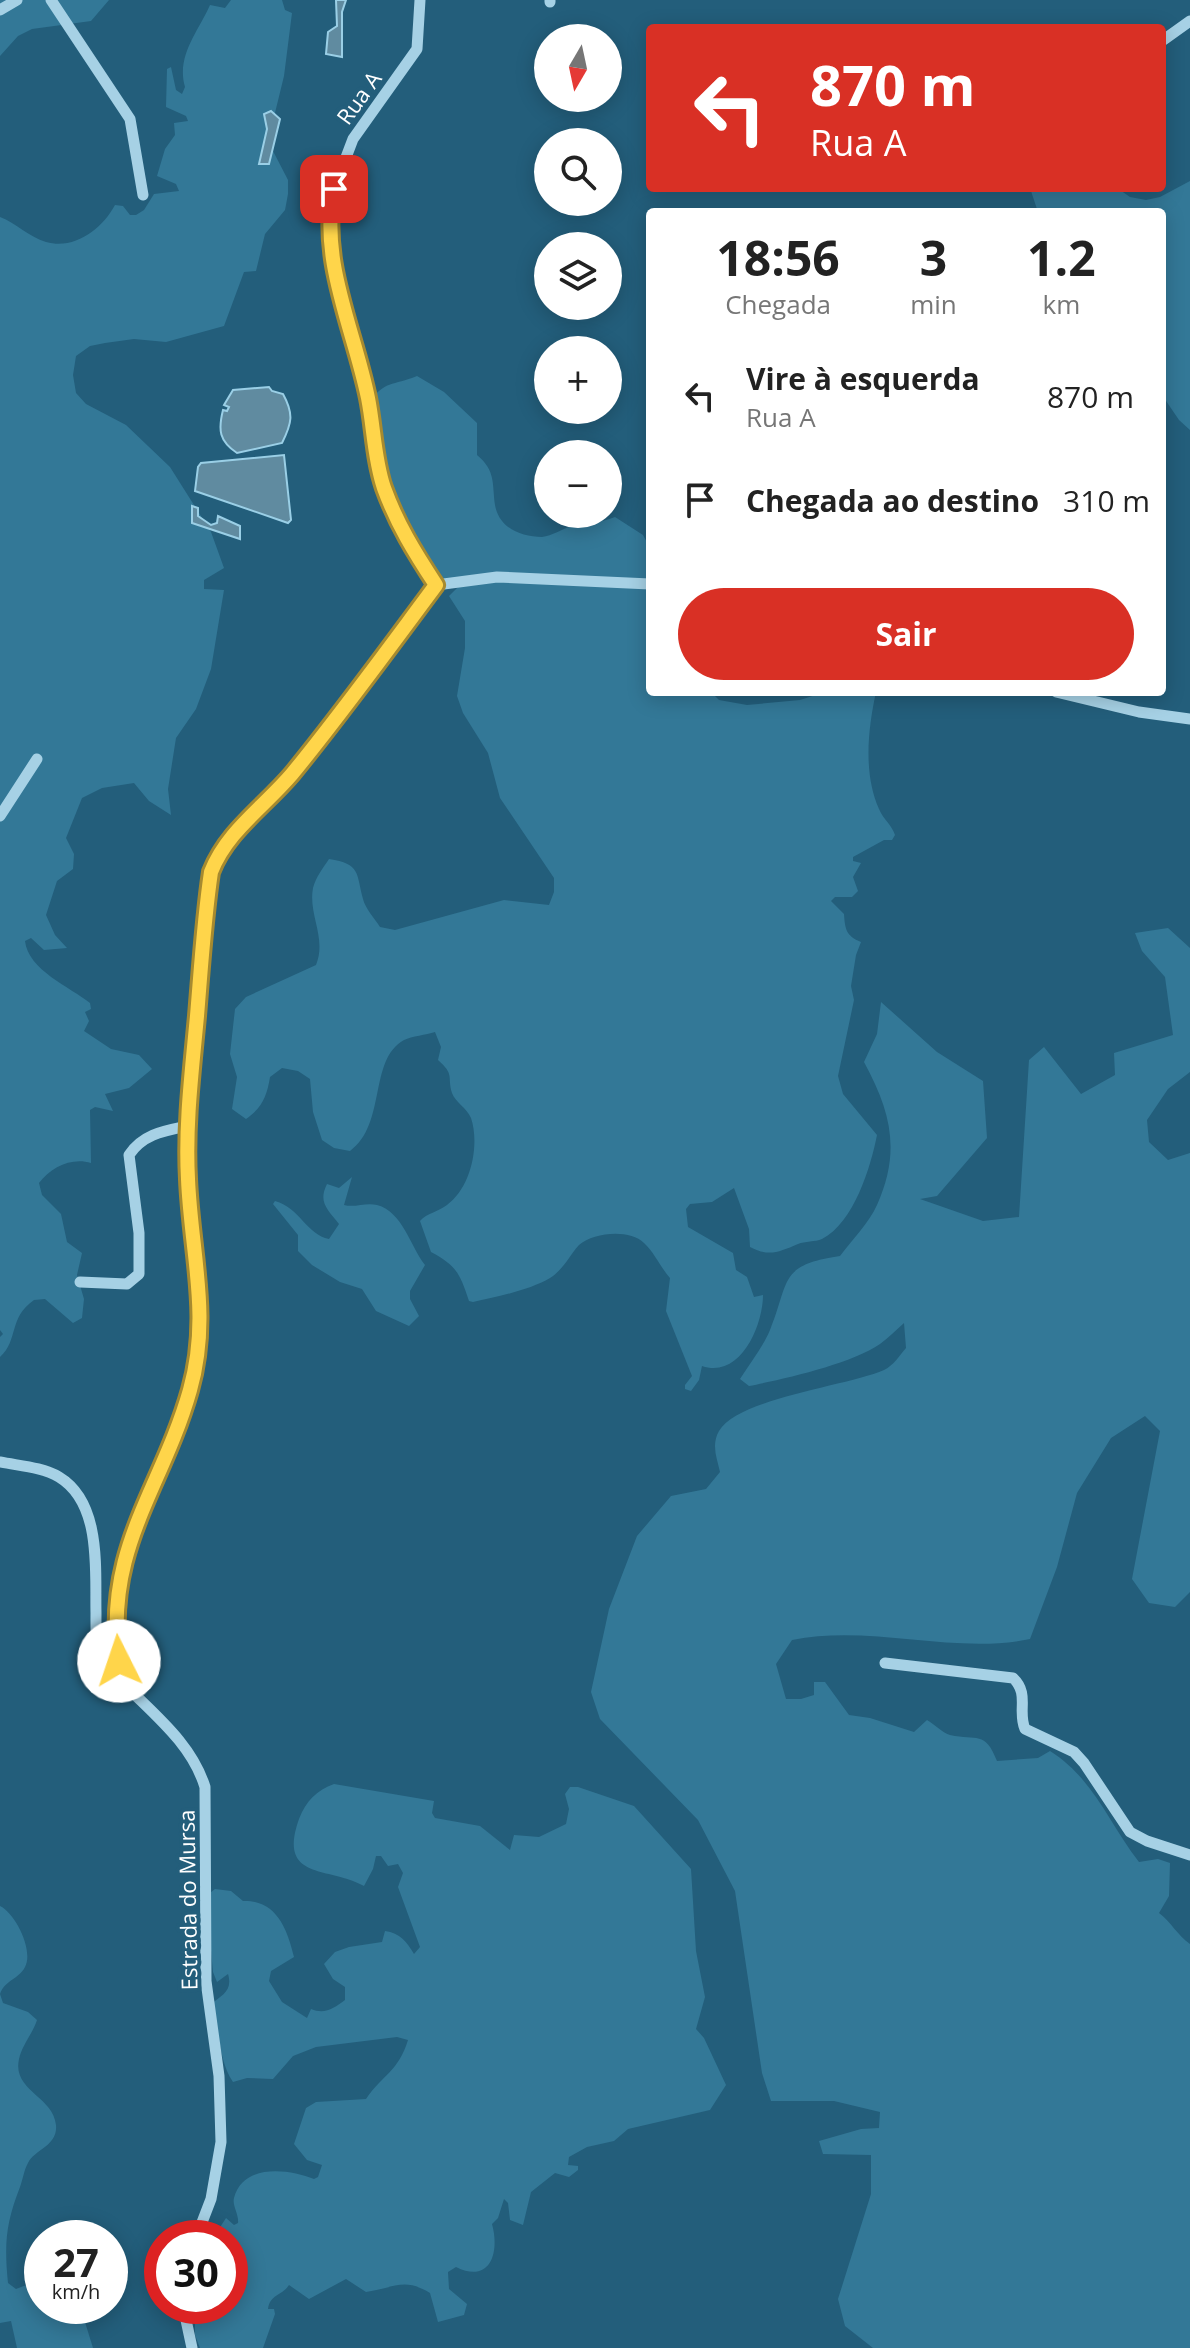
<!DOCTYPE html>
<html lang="pt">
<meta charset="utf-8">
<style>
body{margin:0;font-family:"Open Sans",sans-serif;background:#f6f6f6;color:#222;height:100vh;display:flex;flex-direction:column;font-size:30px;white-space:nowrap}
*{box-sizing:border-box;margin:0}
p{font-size:26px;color:#767676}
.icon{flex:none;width:44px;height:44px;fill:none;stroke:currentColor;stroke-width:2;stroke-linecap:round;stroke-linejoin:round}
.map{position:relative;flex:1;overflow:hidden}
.details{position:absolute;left:646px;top:208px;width:520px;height:488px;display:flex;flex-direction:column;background:#fff;border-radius:8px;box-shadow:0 4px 20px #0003}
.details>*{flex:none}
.top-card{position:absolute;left:646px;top:24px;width:520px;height:168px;border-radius:8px;box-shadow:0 4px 20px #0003;background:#d93025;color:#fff;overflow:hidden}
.needle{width:52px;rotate:189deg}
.buttons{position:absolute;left:534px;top:24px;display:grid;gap:16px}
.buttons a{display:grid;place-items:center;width:88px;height:88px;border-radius:50%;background:#fff;box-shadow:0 4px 20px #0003;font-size:40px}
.speed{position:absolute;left:24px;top:2220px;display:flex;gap:16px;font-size:40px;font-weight:700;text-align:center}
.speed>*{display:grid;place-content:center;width:104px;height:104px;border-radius:50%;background:#fff;box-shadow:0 4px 20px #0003;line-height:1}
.speed small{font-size:20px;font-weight:400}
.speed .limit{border:12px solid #d22;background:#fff;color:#111}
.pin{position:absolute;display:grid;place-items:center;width:68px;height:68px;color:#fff;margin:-34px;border-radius:16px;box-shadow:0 4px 12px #0006}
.me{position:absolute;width:88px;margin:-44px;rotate:356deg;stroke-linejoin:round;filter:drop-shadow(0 0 6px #0008)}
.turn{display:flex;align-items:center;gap:28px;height:168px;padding:0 32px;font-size:36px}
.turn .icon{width:104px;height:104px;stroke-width:2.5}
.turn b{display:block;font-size:56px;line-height:68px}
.eta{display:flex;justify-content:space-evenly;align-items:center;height:136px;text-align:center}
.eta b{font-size:48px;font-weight:700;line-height:56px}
.primary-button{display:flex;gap:16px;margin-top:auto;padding:16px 32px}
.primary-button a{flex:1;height:92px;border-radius:48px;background:#d93025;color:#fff;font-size:32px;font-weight:700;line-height:92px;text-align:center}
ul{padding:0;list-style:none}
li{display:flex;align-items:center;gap:24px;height:104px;padding:0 32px}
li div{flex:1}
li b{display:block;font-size:30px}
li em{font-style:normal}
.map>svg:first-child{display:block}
.green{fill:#337897}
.water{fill:#608ba0;stroke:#9acfe6;stroke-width:2}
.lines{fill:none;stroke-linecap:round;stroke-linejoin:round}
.minor{stroke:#a6d1e5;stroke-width:11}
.route-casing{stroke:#a68a30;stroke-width:20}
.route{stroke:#ffd54a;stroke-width:14}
.labels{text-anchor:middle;stroke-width:8;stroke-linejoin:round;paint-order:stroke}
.street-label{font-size:22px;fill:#fff;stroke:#235e7b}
</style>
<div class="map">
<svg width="1190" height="2348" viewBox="0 0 1190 2348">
<rect width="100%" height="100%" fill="#235e7b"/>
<path class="green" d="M0,0H109L91,21L32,29L18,36L0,56Z
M231,0H282L285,10L292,13L284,76L273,121V151L288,180V194L285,210L265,234L256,271L244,272L224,326L166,342L134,339L105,343L90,346L76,356L73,375L76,393L86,404L126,425L170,467L211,532L224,568L204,580V589L224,590L211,669L196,709L176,738L168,789L171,815L149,801L134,783L102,788L82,798L66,838L74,854L73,869L57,881L46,915L55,935L67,948L44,950L31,938L25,941C28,970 70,987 90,1003L91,1009L85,1012L89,1021L84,1031L111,1049L139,1055L152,1069L129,1088L105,1094L113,1111L95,1107L90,1110L91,1163C72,1157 51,1167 39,1183L42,1195L61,1214L67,1242L82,1253L77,1275L84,1299L82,1318L73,1323L45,1299L34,1300C8,1318 19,1340 0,1357V1337L3,1334L0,1330V217C16,223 29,237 46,242C75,250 102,229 115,205L123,206L130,215H136L144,210L154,194L179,191L176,184L157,176L165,149L175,135L174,123L188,121L186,116L166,107L167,69L171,67L176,90L182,94L185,87C176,56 198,32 210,5L225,8Z
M1190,181V430L1179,420L1162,395V212H1038L1030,188H1117L1130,197L1146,200L1160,197Z
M417,376L444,392L477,423V455C496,471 492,483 495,505C499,528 521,537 542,537C552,536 562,529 572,526C587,523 600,523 615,517L643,535L650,548V692H711L719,700L747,705L800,700L825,692H876C868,729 863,773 879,809C883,819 892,825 895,835L892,840H884L853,857V861L861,863L853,877L858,891L852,897H835L831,901L844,914C845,929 846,936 861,942L856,955L851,986L854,1000L838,1076L843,1094L877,1135C871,1166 854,1223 822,1239C815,1242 805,1241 798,1244C779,1252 769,1257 750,1247L749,1229L734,1188L712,1202L690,1204L686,1209L688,1227L733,1253L736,1270L747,1277L754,1297L763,1295C763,1326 740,1379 702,1366L699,1380L691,1391L685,1389V1385L692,1376L666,1311L670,1278C661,1268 654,1252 644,1243C630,1229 594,1232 579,1245C569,1256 564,1269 550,1278C530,1290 496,1297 473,1302L469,1301C460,1274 457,1266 431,1252L420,1221C427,1213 438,1212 447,1205C471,1188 480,1145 471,1118C467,1108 455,1102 452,1093C447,1076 455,1075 438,1060L441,1047L435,1032C426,1035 412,1036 404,1040C368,1060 387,1124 350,1151L334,1148L322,1140L313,1112L310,1079L298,1071L282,1068L270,1077C267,1096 262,1108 246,1119L232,1109L237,1077L230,1054L235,1009L246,997L316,965C327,938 308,915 313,888C316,877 323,868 329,859C361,864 356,873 363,899C365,908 375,919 380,927L395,930L504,900L549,905L554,892V878L500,798L488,753L463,713L457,696L465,648V621L449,596L459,586L427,571L386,484L368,404C384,380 393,386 417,376Z
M1168,928L1190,948V1072L1168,1089L1147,1120L1149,1142L1168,1160L1190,1153V1592L1175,1607L1149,1603L1132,1579L1160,1431L1145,1416L1111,1438L1077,1493L1057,1567L1030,1639C954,1655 871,1624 792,1640L776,1664L786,1699H801L814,1695V1682H825L849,1715L870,1718L914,1732L927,1720C934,1724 943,1733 950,1735C977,1741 985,1730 997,1761L1038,1758L1050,1751C1094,1779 1108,1822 1139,1862L1158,1859L1170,1863L1169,1896L1159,1913C1172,1923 1177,1935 1190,1944V2348H873L845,2326L838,2299L871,2194V2155L823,2154L819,2141L861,2129L879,2128L880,2112L834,2101H771L762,2073L735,1891L698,1820L600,1719L591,1692L609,1609L637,1536L671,1496L706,1489L720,1472C717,1458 711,1445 719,1431C738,1398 848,1386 884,1370C893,1366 900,1355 906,1348L904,1323C896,1330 888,1338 880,1344C851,1364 784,1379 749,1386L740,1379C750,1363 763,1347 770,1330C790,1281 778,1265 840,1256C852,1240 869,1223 877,1205C901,1151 891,1112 864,1062L877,1034L881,1002L937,1052L983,1081L987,1138L937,1196L920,1199L983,1221L1019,1217L1029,1060L1044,1047L1081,1094L1115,1075L1114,1053L1173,1035L1165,977L1142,951L1135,933Z
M352,1177L344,1205C355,1208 366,1202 377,1205C403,1212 410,1246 425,1265L410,1291V1299L419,1316L409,1326L376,1311L362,1289L340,1282L312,1265L298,1251V1235L273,1204L275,1201C300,1208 307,1235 329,1239L339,1224C327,1209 318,1202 327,1184L339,1188Z
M334,1784L434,1801L432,1813L435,1818L480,1826L510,1850L514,1835L539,1837L566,1824L569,1809L565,1794L570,1787H578L634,1806L691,1869L696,1951L705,1997L696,2029L704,2038L726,2085L710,2110L628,2129L614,2141L587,2147L569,2157L568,2165L578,2166V2170L569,2177L555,2173L531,2192L523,2225L510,2220L508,2203L504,2199L498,2218L492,2224C500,2253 490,2284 456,2267L448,2272L449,2289L467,2304L464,2315L438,2322L430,2293C404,2277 394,2288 366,2292L346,2279L309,2299L289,2285C282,2296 270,2294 268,2309H274L275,2314L263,2348H200L195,2335V2306H230V2238H213L226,2218L234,2225L238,2223C239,2214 232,2206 234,2198C243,2163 289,2169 314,2179L318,2177L322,2165L307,2160L294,2144L306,2108L316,2102L366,2099C383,2074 398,2072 408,2040L397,2037L316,2047L293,2056L273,2079L247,2078L233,2082C218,2060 220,2029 211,2004C222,1995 233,1991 228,1974L217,1982L213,1972L206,1896L215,1889L231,1891L243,1901C276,1900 287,1928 294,1957L271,1971L269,1981L282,2002L307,2018L311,2009C325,2015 334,2008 345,2000V1987L333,1979L324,1964L335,1952L349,1947L382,1942L385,1931C400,1933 407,1942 414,1954L420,1947L398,1887L403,1873L398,1864L388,1866L381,1856H376L373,1869L364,1886C329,1866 277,1881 299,1819C306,1801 317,1790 334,1784Z
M0,1906C15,1913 34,1950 25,1967C19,1979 5,1980 0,1994L3,2003L28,2012L37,2020C33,2033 22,2045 19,2059C12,2091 53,2096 56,2125C58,2146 35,2149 28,2163C24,2170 23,2179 20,2187C6,2223 4,2243 8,2283L16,2289L42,2279V2306H80L93,2348H17L11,2321L0,2323Z"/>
<path class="water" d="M336,0H346L342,12V57L326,54L328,32L337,26Z
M271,111L280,119L269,164H259L267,129L264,114Z
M269,387L272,391L283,394C294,414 292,423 282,443L237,453C219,441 218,430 223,410L227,411L229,407L224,405L233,390Z
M284,455L291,520L288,523L195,491L198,467L201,463Z
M192,506L198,508V516L211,525L217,523L218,516L240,526V539L192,523Z"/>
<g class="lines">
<path class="minor" d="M51,0L130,119L143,195
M420,0L417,49L353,139L334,189L329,212L328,238L333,264L359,359L383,485L413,552L436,585
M550,0V2
M0,10L17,0
M1162,41L1190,21
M436,585L497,577L650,584
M1056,692L1139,712L1190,719
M0,816L37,759
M80,1282L127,1284L139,1274V1233L129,1155C143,1134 164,1131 188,1126
M0,1462C20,1466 42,1467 59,1477C102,1503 95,1570 96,1613C96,1630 95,1652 104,1667C109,1676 119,1680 127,1687C157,1717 192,1745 205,1787L206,1981L219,2076L221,2142L211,2199L196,2238
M885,1663L1013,1678C1030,1694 1017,1711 1025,1729L1074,1752L1084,1763L1130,1832L1147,1841L1190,1855
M121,1682L116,1640L120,1579L135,1522L190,1389L200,1327L201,1302L188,1181V1126L211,872C227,831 263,809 289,777C341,715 388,649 436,585
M183,2306L192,2348"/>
</g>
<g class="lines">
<g class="route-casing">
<path id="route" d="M119,1661C104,1548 162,1489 190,1390C211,1316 191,1253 188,1179C185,1125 192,1070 197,1016C201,968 204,919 211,872C227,831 264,807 292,774C342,713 389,648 436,585C415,553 397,524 384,488C374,459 374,428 368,398C354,329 319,260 334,189"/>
</g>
<use href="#route" class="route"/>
</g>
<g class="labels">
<g class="street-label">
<text transform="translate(359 98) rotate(-54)" y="8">Rua A</text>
<text transform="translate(188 1900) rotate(-91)" y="8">Estrada do Mursa</text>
</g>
</g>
</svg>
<div class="buttons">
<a><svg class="needle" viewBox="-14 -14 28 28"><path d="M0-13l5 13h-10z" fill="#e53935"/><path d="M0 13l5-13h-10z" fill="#767676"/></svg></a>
<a><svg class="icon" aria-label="search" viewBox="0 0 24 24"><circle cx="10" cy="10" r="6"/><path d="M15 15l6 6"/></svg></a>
<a><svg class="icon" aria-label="layers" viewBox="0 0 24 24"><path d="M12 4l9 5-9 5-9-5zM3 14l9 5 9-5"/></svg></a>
<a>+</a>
<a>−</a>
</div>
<div class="speed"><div>27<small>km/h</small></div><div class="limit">30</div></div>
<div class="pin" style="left:334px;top:189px;background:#d93025"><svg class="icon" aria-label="arrive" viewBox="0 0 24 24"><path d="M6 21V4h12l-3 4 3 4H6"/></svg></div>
<svg class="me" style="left:119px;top:1661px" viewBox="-20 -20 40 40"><circle r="19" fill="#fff"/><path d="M0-13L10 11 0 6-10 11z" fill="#ffd54a"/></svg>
<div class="top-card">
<div class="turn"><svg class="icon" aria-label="left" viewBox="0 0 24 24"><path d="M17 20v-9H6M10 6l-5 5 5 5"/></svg><div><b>870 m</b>Rua A</div></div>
</div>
<section class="details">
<div class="eta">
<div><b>18:56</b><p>Chegada</p></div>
<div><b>3</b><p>min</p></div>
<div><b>1.2</b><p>km</p></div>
</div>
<ul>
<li><svg class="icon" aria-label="left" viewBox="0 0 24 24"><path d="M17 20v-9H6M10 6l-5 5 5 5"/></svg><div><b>Vire à esquerda</b><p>Rua A</p></div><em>870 m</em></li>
<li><svg class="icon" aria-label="arrive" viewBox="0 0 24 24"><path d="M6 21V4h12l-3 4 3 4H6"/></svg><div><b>Chegada ao destino</b></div><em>310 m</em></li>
</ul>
<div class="primary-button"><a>Sair</a></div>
</section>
</div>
